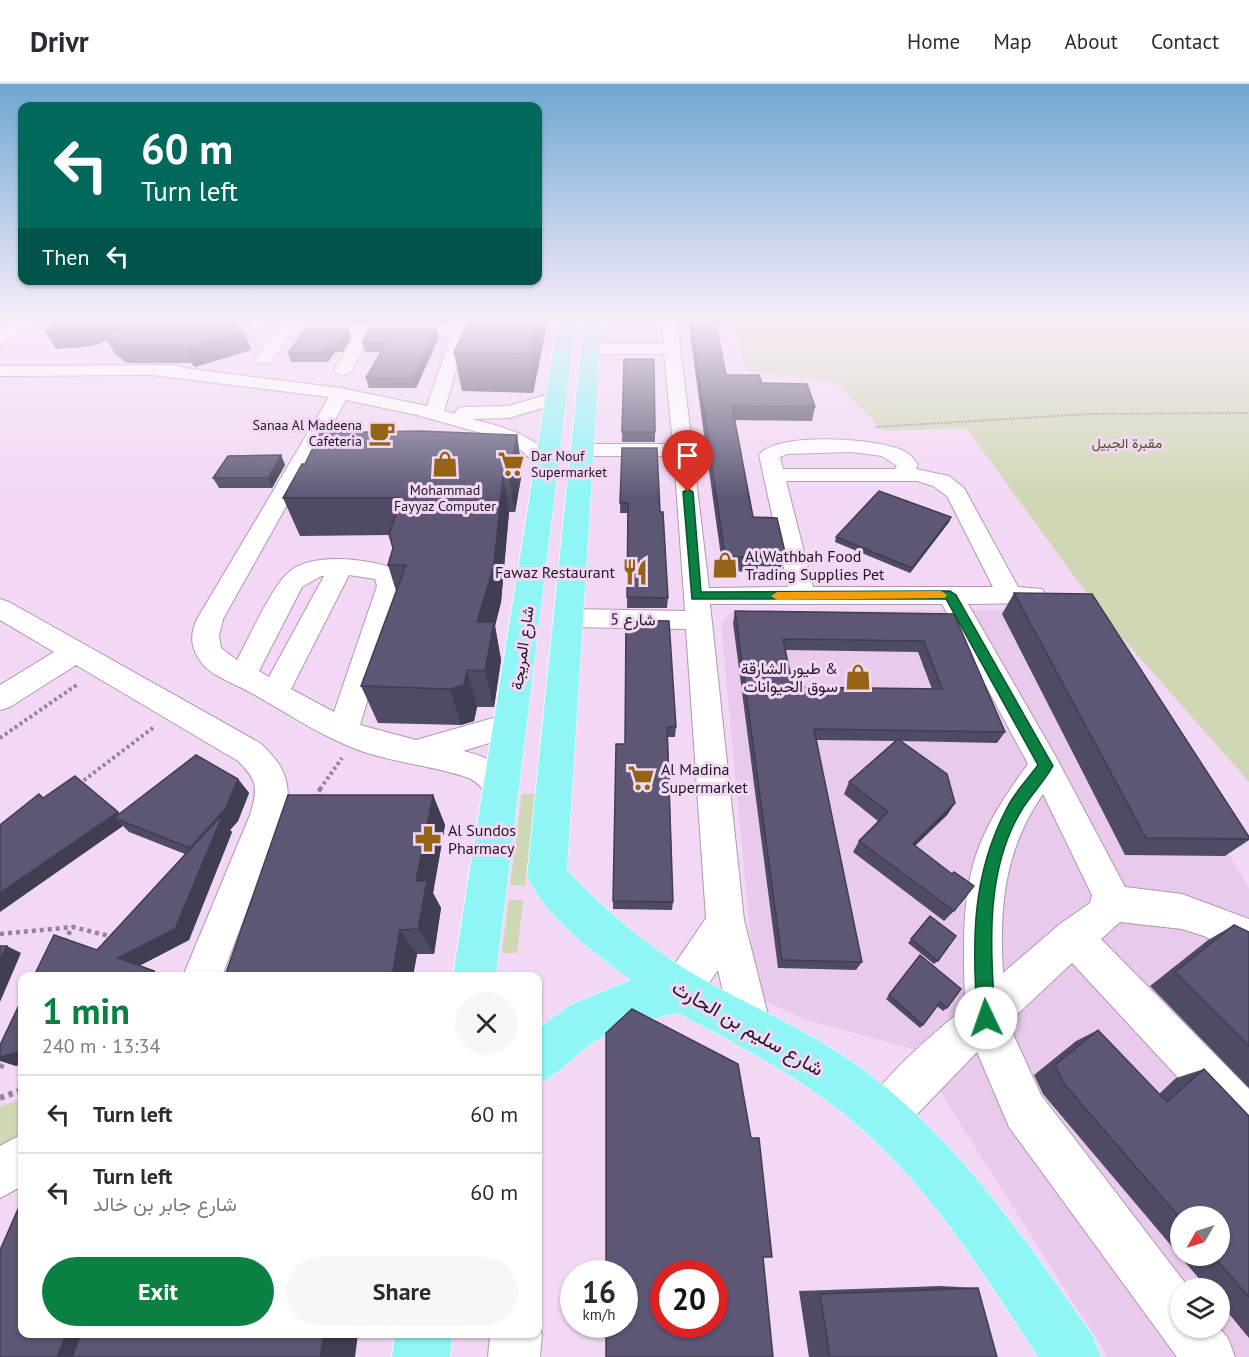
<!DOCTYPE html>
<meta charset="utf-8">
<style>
body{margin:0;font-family:"PT Sans",Vazirmatn,sans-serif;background:#f7f7f7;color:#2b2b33;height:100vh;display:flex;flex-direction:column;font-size:22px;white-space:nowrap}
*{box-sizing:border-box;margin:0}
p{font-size:20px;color:#7c7c81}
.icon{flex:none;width:33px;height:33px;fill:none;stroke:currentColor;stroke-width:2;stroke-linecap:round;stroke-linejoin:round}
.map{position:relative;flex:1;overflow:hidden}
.panel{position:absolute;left:18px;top:888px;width:524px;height:366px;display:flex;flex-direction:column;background:#fff;border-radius:12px;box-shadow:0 2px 4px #0004}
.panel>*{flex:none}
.top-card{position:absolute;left:18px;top:18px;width:524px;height:183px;border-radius:12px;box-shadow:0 2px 4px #0004;background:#00695c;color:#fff;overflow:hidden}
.needle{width:39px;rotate:231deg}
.fabs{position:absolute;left:1170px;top:1122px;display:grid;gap:12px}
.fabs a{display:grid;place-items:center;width:60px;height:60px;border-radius:50%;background:#fff;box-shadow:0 2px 4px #0004;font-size:30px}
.speed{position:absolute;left:560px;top:1176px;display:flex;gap:12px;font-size:30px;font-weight:700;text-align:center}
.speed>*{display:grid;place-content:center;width:78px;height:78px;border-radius:50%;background:#fff;box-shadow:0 2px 4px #0004;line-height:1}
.speed small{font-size:15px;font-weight:400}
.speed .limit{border:9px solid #d22;background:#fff;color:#111}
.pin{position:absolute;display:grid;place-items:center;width:51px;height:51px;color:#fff;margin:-62px -26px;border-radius:50% 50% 50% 0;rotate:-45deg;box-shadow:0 0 6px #0007}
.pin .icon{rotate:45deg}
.me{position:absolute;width:66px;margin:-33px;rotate:357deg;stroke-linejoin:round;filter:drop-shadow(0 0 4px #0008)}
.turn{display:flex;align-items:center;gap:21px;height:126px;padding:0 24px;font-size:27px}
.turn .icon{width:78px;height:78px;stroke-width:2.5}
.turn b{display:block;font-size:42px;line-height:51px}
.then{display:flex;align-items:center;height:57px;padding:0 24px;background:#0003;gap:12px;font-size:22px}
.round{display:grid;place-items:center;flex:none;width:63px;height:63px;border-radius:32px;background:#f7f7f7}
.head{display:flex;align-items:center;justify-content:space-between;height:102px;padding:0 24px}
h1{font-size:36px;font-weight:700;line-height:45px;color:#0b8043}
.primary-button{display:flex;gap:12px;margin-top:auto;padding:12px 24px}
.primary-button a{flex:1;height:69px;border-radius:36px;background:#0b8043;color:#fff;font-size:24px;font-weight:700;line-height:69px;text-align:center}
.primary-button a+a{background:#f7f7f7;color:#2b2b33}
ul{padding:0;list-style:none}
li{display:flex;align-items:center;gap:18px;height:78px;padding:0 24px;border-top:2px solid #e1e1e2}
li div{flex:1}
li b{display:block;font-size:22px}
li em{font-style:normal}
header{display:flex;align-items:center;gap:36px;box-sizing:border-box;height:84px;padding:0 30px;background:#fff;border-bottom:2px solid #e1e1e2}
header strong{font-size:28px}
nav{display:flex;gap:33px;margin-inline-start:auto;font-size:21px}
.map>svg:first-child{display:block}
.built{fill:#e9caed;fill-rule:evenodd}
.green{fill:#cfd7b4}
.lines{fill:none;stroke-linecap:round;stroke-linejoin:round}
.minor-casing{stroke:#af97b2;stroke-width:2}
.major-casing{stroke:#fff;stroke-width:1}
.path-far3{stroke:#958397;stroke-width:2;stroke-dasharray:1.5 1.5;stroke-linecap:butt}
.path-far2{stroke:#958397;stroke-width:4;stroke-dasharray:3 3;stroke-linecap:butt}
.path-far1{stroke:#958397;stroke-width:4.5;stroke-dasharray:4 4;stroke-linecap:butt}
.path{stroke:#958397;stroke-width:6;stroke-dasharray:4.5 4.5;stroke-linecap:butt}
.minor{fill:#fff;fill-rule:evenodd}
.major{fill:#8ff5f5;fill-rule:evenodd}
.wall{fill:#504b65;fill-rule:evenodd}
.shaded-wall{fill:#413d52}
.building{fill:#5d5775;stroke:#413d52;stroke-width:1.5;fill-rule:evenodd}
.route{fill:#0b8043;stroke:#07532c;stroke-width:1.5}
.slow{fill:#f59e0b}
.labels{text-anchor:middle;stroke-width:6;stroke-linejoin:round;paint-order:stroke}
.far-poi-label{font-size:14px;fill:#211822;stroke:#f2d8f5;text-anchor:end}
.far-park-label{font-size:14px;fill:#4c5618;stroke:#f2d8f5}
.poi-label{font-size:16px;fill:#211822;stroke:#f2d8f5;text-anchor:start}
.street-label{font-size:16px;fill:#211822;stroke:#f2d8f5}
.near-street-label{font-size:20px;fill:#211822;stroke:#f2d8f5}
</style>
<header>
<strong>Drivr</strong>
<nav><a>Home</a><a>Map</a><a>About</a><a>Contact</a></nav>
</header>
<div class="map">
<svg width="1249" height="1273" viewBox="0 0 1249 1273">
<rect width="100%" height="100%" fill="#f2d8f5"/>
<path class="built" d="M1083,525L1249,804V1273H1108L913,965L807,936L756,913L721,541L731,528ZM1180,1132H1220V1172H1180ZM1180,1204H1220V1244H1180Z"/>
<path class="green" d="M734,236H1217L1249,239V698L1104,533L966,344L883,347L834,297L746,287Z
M522,710H536L525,802L510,801Z
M509,816H523L517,869H502Z
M22,1014V1052L0,1066V1023Z"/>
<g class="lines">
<g class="minor-casing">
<path id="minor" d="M22,236L30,241L28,244L0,261V249Z
M253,236H269L262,244L256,246L248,241Z
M286,236H301L298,241H454L457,236H471L444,327L455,330L457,325L464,323L508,322L556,308L565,314L563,318L509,334L472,335C504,343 537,351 557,380L554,384H540L522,367L488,351L417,331L346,316L223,535L219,552L221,564L237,576C249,554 272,502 289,488C309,471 349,474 374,479C390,482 400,485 403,502L360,641L416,656L511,629L522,633L526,641L522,649L463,667C486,672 506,681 517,703L512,713C485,722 487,700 466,693C433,682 397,679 364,668C320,653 282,625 242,604C230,598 209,590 201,578C190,563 190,551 197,535L329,313L152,291L0,292V282L176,281L184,284L341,304L427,322L451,251H371L352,287L343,292L334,287L355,251H291L270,279H258L255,275ZM349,491L375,495L377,502L334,628L291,605ZM321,492H324L269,593L259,587L302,503Z
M661,236H677L709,504L788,503L759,371C776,347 882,354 906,368C911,371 915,376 918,381L916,385L949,392L964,404L1018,503L1042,505L1046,511L1042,517L1033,519L968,520L1056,673L1125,803L1182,810L1249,835V874L1204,852L1182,845L1120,838L1101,855L1249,1005V1059L1233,1053L1072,879L1008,939L1041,1011L1189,1204H1180V1244H1219L1228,1254L1235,1273H1177L1009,1043L977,968L900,1048L884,1054L868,1048L862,1032C877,995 934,950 965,923C964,876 961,827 973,781C983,744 1006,710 1028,680L942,520H710L744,836L771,943L765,957L751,963L737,957L731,943L718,886L694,921L680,927L666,921L660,907L666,893L706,834L686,545L569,543L560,540L556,534L560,528L569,525L685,527L674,372H583L576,370L573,366L576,362L583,360H673L664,270H591L583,265L591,260H664ZM851,368L882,372L897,382L895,385H783L780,373L787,370ZM786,397H917L933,402L947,412L993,503H813ZM1043,710L1092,811L1090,819L1060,840L1003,889C999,824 1004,766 1043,710Z
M0,515L9,518L260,659C279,676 291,694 287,720L222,892H183L250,731C258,704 258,697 238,677L76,581L10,623L0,626V601L54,568L0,536Z
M22,1050V1102L0,1114V1062Z
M537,1238L542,1250L540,1273H488L490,1250H537Z"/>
</g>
<g class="major-casing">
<path id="major" d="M558,236H576L496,892H453Z
M584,236H602L567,786C602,824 652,866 697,892C747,921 800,942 848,975C952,1046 1022,1151 1093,1252L1101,1273H1038C987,1195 936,1112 866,1049C810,998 744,964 678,929C645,936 613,943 586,964C569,977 557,992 537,1000V945L570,921L631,896C593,867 548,837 527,792Z
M395,1250H452L450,1273H392Z"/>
</g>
<path class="path-far3" d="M875,343L1090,330L1249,329"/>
<path class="path-far2" d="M0,654L78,600
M79,700L154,643
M320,705L342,674"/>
<path class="path-far1" d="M314,714L321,704
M0,850L73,843L113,853
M65,858L72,843"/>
<path class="path" d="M0,984L4,976
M0,1014L22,1006"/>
<use href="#minor" class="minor"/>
<use href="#major" class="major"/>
</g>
<path class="wall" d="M312,236H447L446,239H313Z
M469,236H548L533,309L462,307L454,269Z
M688,236H715L726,291L815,323L812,337L734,336L753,433L785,468L781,483L758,482L757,488L723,487Z
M348,244L351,253L343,268H335L328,278H291L288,269Z
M45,247L244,248L251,266L195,283L191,279H127L115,270L107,256L92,262L56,265Z
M439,253L416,304H369L366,294L381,268H365L362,259Z
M624,275L655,348V358H622Z
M517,351L522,388L515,428H509L501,518L495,542L501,576L494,623H477L474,637L461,641L378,639L361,602L396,507L388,481L393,464L389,451L300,452L283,414Z
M622,364L660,428L668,514L667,524H627L628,429H620Z
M281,371L285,381L272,404H219L213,394Z
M951,433L949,438L910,489L835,458L836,453Z
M1014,509L1249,753V756L1225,772L1125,771L1002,530Z
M735,527L954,530L1005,648L997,659L902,657L955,719L947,731L915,762L954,827L944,837L853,768L859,757L878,737L844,710L849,698L895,657L816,656L862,878L856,886L778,884L733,539ZM785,566L918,568L932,605L793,603Z
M626,536L676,643L675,653H668L673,818L672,826L613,825V817L625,660Z
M238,695L249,709L238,737L230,746L232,748L189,856L139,882L154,887L163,892H34L97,866L185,770L129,748L123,742L44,713L120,730Z
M433,711L445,741L433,809L441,824L434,870H417L413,892H225Z
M930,832L938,877L934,880L908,859Z
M1234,841L1249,848V1004L1150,902L1208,856Z
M920,871L947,924L943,927L937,922L923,941L920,944L886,915Z
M1098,946L1159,1010L1176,994L1204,985L1249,1032V1254L1220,1219V1204H1207L1043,1010L1034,991L1076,957ZM1180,1132L1220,1172H1180Z
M941,1202L978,1204L997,1273H809L799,1207Z"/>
<path class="shaded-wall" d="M101,236H135L105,252L107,256L105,257L92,262L56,265L45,247Z
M537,236H548L533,309L529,270Z
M348,244L351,253L343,268L340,259Z
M437,244L439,253L416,304L413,295Z
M244,248L251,266L195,283L187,264Z
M332,259L335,268L328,278L325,269Z
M517,351L522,388L515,428L509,391Z
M281,371L285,381L272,404L268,394Z
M503,391L509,428L501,518L495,542L501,576L494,623L485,587L477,538Z
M951,433L949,438L910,489L912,484Z
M467,586L477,623L474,637L461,641L450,605Z
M238,695L249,709L238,737L230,746L232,748L189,856L135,884L118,874L203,777L190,764Z
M433,711L445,741L433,809L441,824L434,870L418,845L416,797Z
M955,719L947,731L905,771L913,760Z
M118,728L129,738L114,734L123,742L0,828V809Z
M400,846L417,870L413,892H392Z
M7,862L21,869L0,918V876Z
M154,887L163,892H151Z
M22,967V980L16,982L0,977V973Z
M66,1250H88L80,1273H57Z
M324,1250H358L355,1273H320Z"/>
<path class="building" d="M57,236H101L95,239L82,244L45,247Z
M133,236H227L244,248L187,264L182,261H117L105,252Z
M469,236H537L529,270L454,269Z
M691,236H715L726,291H759L762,299L807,300L815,323L732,322L753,433L777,434L785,468H759L760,473H725Z
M307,244H348L340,259H332L325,269H288Z
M370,244H437L413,295L366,294L386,259H362Z
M624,275H654L655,348H622Z
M420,347L517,351L509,391H503L494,481L477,538H494L485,587L467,586L464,601L450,605L361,602L406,481H388L393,464L389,450L401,416L399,414H283L302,380H305L320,349Z
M622,364H657L660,428H663L668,514L627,513L628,419H620Z
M281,371L268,394H213L228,372Z
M879,407L951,433L912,484L836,453Z
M1014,509L1092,510L1249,753V755L1146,754Z
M735,527L954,530L1005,648L814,645L862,878L782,876ZM783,555L924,557L942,605L793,603Z
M626,536L669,537L676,643H667L673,818L613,817L616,660H625Z
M898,655L947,690L955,719L913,760L952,790L954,788L974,802L954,827L859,757L888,728L849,698Z
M196,671L238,695L226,724L190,764L114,734Z
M75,692L118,728L0,809V741L39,710L43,714Z
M288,711H433L416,797H427L418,845L400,846L392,892H225Z
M219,734L221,735L175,845L118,874L154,887L151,892H34L54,851L97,866Z
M930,832L956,852L938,877L911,855Z
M1234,841L1249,848V962L1175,888Z
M0,862H7L0,876Z
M920,871L961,905L947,924L940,918L923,941L889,911Z
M22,915V967L0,973V961Z
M632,925L738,980L751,1054H759L772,1173H763L773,1273H606V1240H624V1190H606V949ZM663,1190H714V1240H663Z
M1098,946L1167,1018L1204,985L1249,1032V1213L1213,1172H1220V1132H1180V1134L1065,1001L1055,981Z
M22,1116V1250H66L57,1273H0V1166Z
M978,1204L997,1273H830L820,1210Z
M81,1250H324L320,1273H72Z"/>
<linearGradient id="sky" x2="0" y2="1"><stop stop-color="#6ea7d2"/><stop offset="0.57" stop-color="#f9edfa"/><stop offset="1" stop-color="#f9edfa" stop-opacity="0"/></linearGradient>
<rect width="1249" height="414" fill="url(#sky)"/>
<path class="route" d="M688,405L693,408L701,508L950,507L956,511L1053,682C1044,698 1030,712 1021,727C984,789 991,865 995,934L992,941L986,943L979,941L977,934C973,857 970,793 1008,722C1015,708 1028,695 1038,681L946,515H692L683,408Z"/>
<path class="slow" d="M941,507L947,511L945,514L777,516L771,512L777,508Z"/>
<defs>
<g id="cafe-bare" transform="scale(2.07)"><path d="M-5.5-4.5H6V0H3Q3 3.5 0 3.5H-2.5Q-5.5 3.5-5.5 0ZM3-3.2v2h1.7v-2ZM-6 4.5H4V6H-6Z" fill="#956315" stroke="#f2d8f5" stroke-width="2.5" paint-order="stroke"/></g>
<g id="shop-bare" transform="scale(2.07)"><path d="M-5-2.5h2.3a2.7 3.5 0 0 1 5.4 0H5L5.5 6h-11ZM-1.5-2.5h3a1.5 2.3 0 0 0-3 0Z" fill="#956315" stroke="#f2d8f5" stroke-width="2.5" paint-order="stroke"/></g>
<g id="supermarket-bare" transform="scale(2.07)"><path d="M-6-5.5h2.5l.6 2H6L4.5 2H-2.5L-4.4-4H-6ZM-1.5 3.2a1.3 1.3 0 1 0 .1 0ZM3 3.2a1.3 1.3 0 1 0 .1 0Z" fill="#956315" stroke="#f2d8f5" stroke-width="2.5" paint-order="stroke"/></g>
<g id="restaurant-bare" transform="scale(2.07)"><path d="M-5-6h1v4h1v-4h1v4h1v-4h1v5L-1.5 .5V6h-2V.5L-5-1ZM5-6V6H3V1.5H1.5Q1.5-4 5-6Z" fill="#956315" stroke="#f2d8f5" stroke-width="2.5" paint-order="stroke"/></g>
<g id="pharmacy-bare" transform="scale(2.07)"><path d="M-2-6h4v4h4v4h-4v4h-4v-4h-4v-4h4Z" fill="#956315" stroke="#f2d8f5" stroke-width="2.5" paint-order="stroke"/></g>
</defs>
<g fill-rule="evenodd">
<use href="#cafe-bare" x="382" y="349"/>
<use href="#shop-bare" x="445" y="380"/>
<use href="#supermarket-bare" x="511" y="380"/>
<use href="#shop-bare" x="725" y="481"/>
<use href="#restaurant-bare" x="635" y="488"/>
<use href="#shop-bare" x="858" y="593"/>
<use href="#supermarket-bare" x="641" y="694"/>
<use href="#pharmacy-bare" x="428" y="755"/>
</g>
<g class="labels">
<g class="far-poi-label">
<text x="362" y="346">Sanaa Al Madeena<tspan x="362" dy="16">Cafeteria</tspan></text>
<text x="531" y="377" text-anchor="start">Dar Nouf<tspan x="531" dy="16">Supermarket</tspan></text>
<text x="445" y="411" text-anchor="middle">Mohammad<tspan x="445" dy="16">Fayyaz Computer</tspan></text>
</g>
<g class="far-park-label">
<text x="1127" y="364">مقبرة الجبيل</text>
</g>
<g class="poi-label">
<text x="745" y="478">Al Wathbah Food<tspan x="745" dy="18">Trading Supplies Pet</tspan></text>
<text x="615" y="494" text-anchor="end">Fawaz Restaurant</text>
<text x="838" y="590" text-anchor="end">طيور الشارقة &amp;<tspan x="838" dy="18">سوق الحيوانات</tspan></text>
<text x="661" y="691">Al Madina<tspan x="661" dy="18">Supermarket</tspan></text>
<text x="448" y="752">Al Sundos<tspan x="448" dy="18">Pharmacy</tspan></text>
</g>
<g class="street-label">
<text transform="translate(633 535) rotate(1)" y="6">شارع 5</text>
<text transform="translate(522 564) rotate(-82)" y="6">شارع المريجة</text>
</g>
<g class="near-street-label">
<text transform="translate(748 944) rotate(30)" y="7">شارع سليم بن الحارث</text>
</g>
</g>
</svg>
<div class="fabs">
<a><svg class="needle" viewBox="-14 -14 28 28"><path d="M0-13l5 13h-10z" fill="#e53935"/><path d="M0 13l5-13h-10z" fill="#7c7c81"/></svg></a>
<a><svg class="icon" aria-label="layers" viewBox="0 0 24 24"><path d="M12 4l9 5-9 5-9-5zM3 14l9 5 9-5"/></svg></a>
</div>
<div class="speed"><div>16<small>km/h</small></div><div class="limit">20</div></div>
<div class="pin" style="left:688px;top:408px;background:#d93025"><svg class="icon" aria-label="arrive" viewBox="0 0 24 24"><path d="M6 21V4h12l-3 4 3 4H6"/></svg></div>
<svg class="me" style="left:986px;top:934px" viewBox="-20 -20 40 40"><circle r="19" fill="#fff"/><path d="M0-13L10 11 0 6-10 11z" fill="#0b8043"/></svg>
<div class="top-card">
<div class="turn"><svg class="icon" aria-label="left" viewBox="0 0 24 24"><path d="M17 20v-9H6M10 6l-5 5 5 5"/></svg><div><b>60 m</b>Turn left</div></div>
<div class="then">Then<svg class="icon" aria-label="left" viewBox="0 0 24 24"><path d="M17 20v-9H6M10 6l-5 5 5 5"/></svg></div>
</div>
<section class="panel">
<div class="head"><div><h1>1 min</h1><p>240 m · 13:34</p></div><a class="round"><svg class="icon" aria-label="close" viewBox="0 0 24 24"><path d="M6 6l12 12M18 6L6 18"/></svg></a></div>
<ul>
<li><svg class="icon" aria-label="left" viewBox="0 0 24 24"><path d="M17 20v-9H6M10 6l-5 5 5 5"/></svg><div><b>Turn left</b></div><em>60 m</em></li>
<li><svg class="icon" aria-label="left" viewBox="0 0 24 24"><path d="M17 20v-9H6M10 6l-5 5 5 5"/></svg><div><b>Turn left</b><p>شارع جابر بن خالد</p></div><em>60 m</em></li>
</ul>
<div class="primary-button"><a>Exit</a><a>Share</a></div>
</section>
</div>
